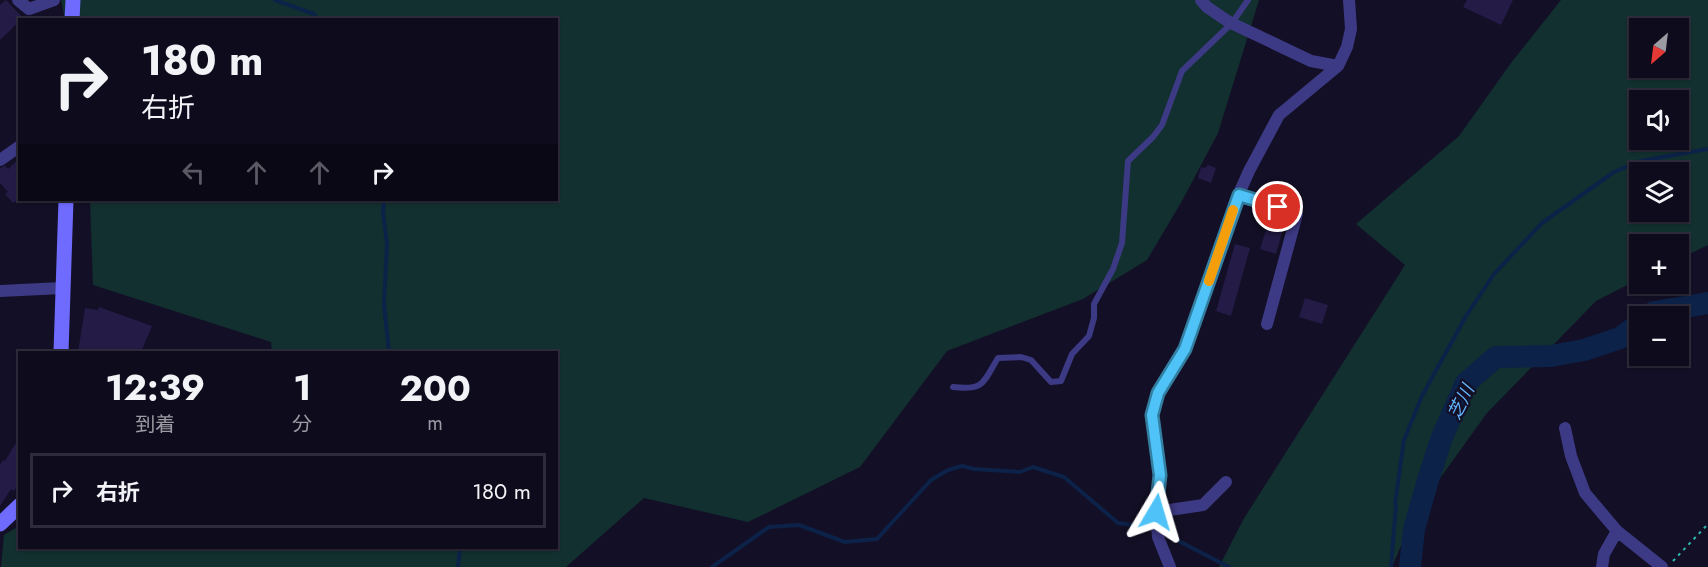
<!DOCTYPE html>
<html lang="ja">
<meta charset="utf-8">
<style>
body{margin:0;font-family:Jost,"Noto Sans JP",sans-serif;background:#1c1929;color:#f1f3f6;height:100vh;display:flex;flex-direction:column;font-size:22px;white-space:nowrap}
*{box-sizing:border-box;margin:0}
p{font-size:20px;color:#9b9ba3}
.icon{flex:none;width:33px;height:33px;fill:none;stroke:currentColor;stroke-width:2;stroke-linecap:round;stroke-linejoin:round}
.map{position:relative;flex:1;overflow:hidden}
.drawer{position:absolute;left:18px;top:351px;width:540px;height:198px;display:flex;flex-direction:column;background:#0e0b1c;border-radius:0px;box-shadow:0 2px 4px #0004,0 0 0 2px #2e2b3b}
.drawer>*{flex:none}
.guide{position:absolute;left:18px;top:18px;width:540px;height:183px;border-radius:0px;box-shadow:0 2px 4px #0004,0 0 0 2px #2e2b3b;background:#0e0b1c;color:#f1f3f6;overflow:hidden}
.needle{width:39px;rotate:208deg}
.controls{position:absolute;left:1629px;top:18px;display:grid;gap:12px}
.controls a{display:grid;place-items:center;width:60px;height:60px;border-radius:0px;background:#0e0b1c;box-shadow:0 2px 4px #0004,0 0 0 2px #2e2b3b;font-size:30px}
.pin{position:absolute;display:grid;place-items:center;width:51px;height:51px;color:#fff;margin:-26px;border:3px solid #fff;border-radius:50%;box-shadow:0 2px 6px #0007}
.me{position:absolute;width:66px;margin:-33px;rotate:7deg;stroke-linejoin:round;filter:drop-shadow(0 0 4px #0008)}
.turn{display:flex;align-items:center;gap:21px;height:126px;padding:0 24px;font-size:27px}
.turn .icon{width:78px;height:78px;stroke-width:2.5}
.turn b{display:block;font-size:42px;line-height:51px}
.lanes{display:flex;align-items:center;height:57px;padding:0 24px;background:#0003;justify-content:center;gap:30px;direction:ltr}
.lanes .off{opacity:.35}
.eta{display:flex;justify-content:space-evenly;align-items:center;height:102px;text-align:center}
.eta b{font-size:36px;font-weight:700;line-height:42px}
ul{padding:0;list-style:none}
li{display:flex;align-items:center;gap:18px;height:75px;margin:0 12px 9px;padding:0 12px;border:3px solid #2e2b3b;border-radius:0px}
li div{flex:1}
li b{display:block;font-size:22px}
li em{font-style:normal}
.map>svg:first-child{display:block}
.green{fill:#12302f;fill-rule:evenodd}
.lines{fill:none;stroke-linecap:round;stroke-linejoin:round}
.stream{stroke:#0c2248;stroke-width:4}
.river{stroke:#0c2248;stroke-width:22}
.building{fill:#241b47}
.path{stroke:#2fb8b0;stroke-width:2;stroke-dasharray:3 4.5;stroke-linecap:butt}
.lane{stroke:#3d3a85;stroke-width:6}
.street{stroke:#3d3a85;stroke-width:12}
.secondary{stroke:#6f6bff;stroke-width:15}
.route-casing{stroke:#337fa1;stroke-width:15}
.route{stroke:#4fc3f7;stroke-width:10}
.slow{stroke:#f59e0b;stroke-width:10}
.labels{text-anchor:middle;stroke-width:4.5;stroke-linejoin:round;paint-order:stroke}
.water-label{font-size:18px;font-style:italic;fill:#62b6ff;stroke:#130f26}
</style>
<div class="map">
<svg width="1708" height="567" viewBox="0 0 1708 567">
<rect width="100%" height="100%" fill="#130f26"/>
<path class="green" d="M61,0H1259L1218,133L1182,201L1147,260L1083,299L947,351L860,467L748,522L644,498L566,567H1L4,535L19,526L20,548H556V352H272L271,342L93,285L90,200H556V20H65Z
M1561,0H1708V245L1679,259L1678,244H1640L1639,279L1596,301L1487,413L1415,513L1392,567H1219L1243,520L1405,265L1356,224L1459,136L1511,63ZM1640,28H1678V68H1640ZM1640,100H1678V140H1640ZM1640,172H1678V212H1640Z"/>
<g class="lines">
<path class="stream" d="M275,0L314,14L317,20
M384,200L383,213L387,244L384,304L389,352
M1169,536L1229,567
M458,567L460,548
M712,567L769,527L799,525L845,542L877,539L931,480L948,470L962,466L974,469L1020,472L1033,467L1064,477L1118,523L1140,526
M1391,567L1396,505L1395,503L1404,440L1422,396L1466,316L1494,274L1542,223L1614,172L1640,161L1708,149"/>
<path class="river" d="M1648,316L1654,312L1708,303
M1410,567L1414,529L1428,480L1442,437L1466,383L1496,357L1551,356L1584,350L1620,338L1640,323"/>
</g>
<path class="building" d="M6,0L23,18L0,40V5Z
M1467,0H1513L1501,25L1463,7Z
M20,158V198L13,203L5,194L8,192L0,183V168L5,166L8,169Z
M1208,165L1216,168L1211,183L1198,178L1201,167L1205,168Z
M1268,224L1283,229L1276,254L1260,249Z
M1235,244L1250,248L1231,316L1216,311Z
M1305,298L1328,305L1322,324L1299,317Z
M99,307L152,326L141,352H78L85,308L98,310Z
M20,436V481L14,491L11,489L0,506V465L3,460L5,461Z"/>
<g class="lines">
<path class="path" d="M1673,561L1708,524"/>
<path class="lane" d="M953,387C985,391 983,382 998,358L1021,357L1031,360L1051,382L1061,381L1072,354L1089,336L1094,318V304L1113,269L1122,243L1128,161L1153,137L1162,125L1182,71L1232,23L1248,0"/>
<path class="street" d="M18,0L29,9L54,0
M1201,0L1207,7L1229,22L1311,61L1338,66
M0,160L20,146
M1239,195L1297,214L1267,324
M0,291L62,288
M1565,428L1571,456L1585,493L1617,531L1662,567
M1156,512L1203,505L1226,482
M1170,567L1158,537L1156,514L1160,475L1152,415L1158,393L1185,349L1237,198L1249,171L1279,115L1338,66L1347,47L1351,29L1349,0
M1602,567L1604,554L1617,531"/>
<path class="secondary" d="M72,20L73,0
M61,352L66,200
M0,524L20,505"/>
</g>
<g class="lines">
<g class="route-casing">
<path id="route" d="M1156,512L1160,475L1152,415L1158,393L1185,349L1239,195L1278,207"/>
</g>
<use href="#route" class="route"/>
<path class="slow" d="M1209,281L1233,210"/>
</g>
<g class="labels">
<g class="water-label">
<text transform="translate(1461 402) rotate(-64)" y="6">芝川</text>
</g>
</g>
</svg>
<div class="controls">
<a><svg class="needle" viewBox="-14 -14 28 28"><path d="M0-13l5 13h-10z" fill="#e53935"/><path d="M0 13l5-13h-10z" fill="#9b9ba3"/></svg></a>
<a><svg class="icon" aria-label="sound" viewBox="0 0 24 24"><path d="M4 9h4l5-4v14l-5-4H4zM17 9q2 3 0 6"/></svg></a>
<a><svg class="icon" aria-label="layers" viewBox="0 0 24 24"><path d="M12 4l9 5-9 5-9-5zM3 14l9 5 9-5"/></svg></a>
<a>+</a>
<a>−</a>
</div>
<div class="pin" style="left:1278px;top:207px;background:#d93025"><svg class="icon" aria-label="arrive" viewBox="0 0 24 24"><path d="M6 21V4h12l-3 4 3 4H6"/></svg></div>
<svg class="me" style="left:1156px;top:512px" viewBox="-20 -20 40 40"><path d="M0-17L14 15 0 8-14 15z" fill="#4fc3f7" stroke="#fff" stroke-width="4"/></svg>
<div class="guide">
<div class="turn"><svg class="icon" aria-label="right" viewBox="0 0 24 24"><path d="M7 20v-9h11M14 6l5 5-5 5"/></svg><div><b>180 m</b>右折</div></div>
<div class="lanes"><svg class="icon off" aria-label="left" viewBox="0 0 24 24"><path d="M17 20v-9H6M10 6l-5 5 5 5"/></svg><svg class="icon off" aria-label="ahead" viewBox="0 0 24 24"><path d="M12 20V5M6 11l6-6 6 6"/></svg><svg class="icon off" aria-label="ahead" viewBox="0 0 24 24"><path d="M12 20V5M6 11l6-6 6 6"/></svg><svg class="icon" aria-label="right" viewBox="0 0 24 24"><path d="M7 20v-9h11M14 6l5 5-5 5"/></svg></div>
</div>
<section class="drawer">
<div class="eta">
<div><b>12:39</b><p>到着</p></div>
<div><b>1</b><p>分</p></div>
<div><b>200</b><p>m</p></div>
</div>
<ul>
<li><svg class="icon" aria-label="right" viewBox="0 0 24 24"><path d="M7 20v-9h11M14 6l5 5-5 5"/></svg><div><b>右折</b></div><em>180 m</em></li>
</ul>
</section>
</div>
